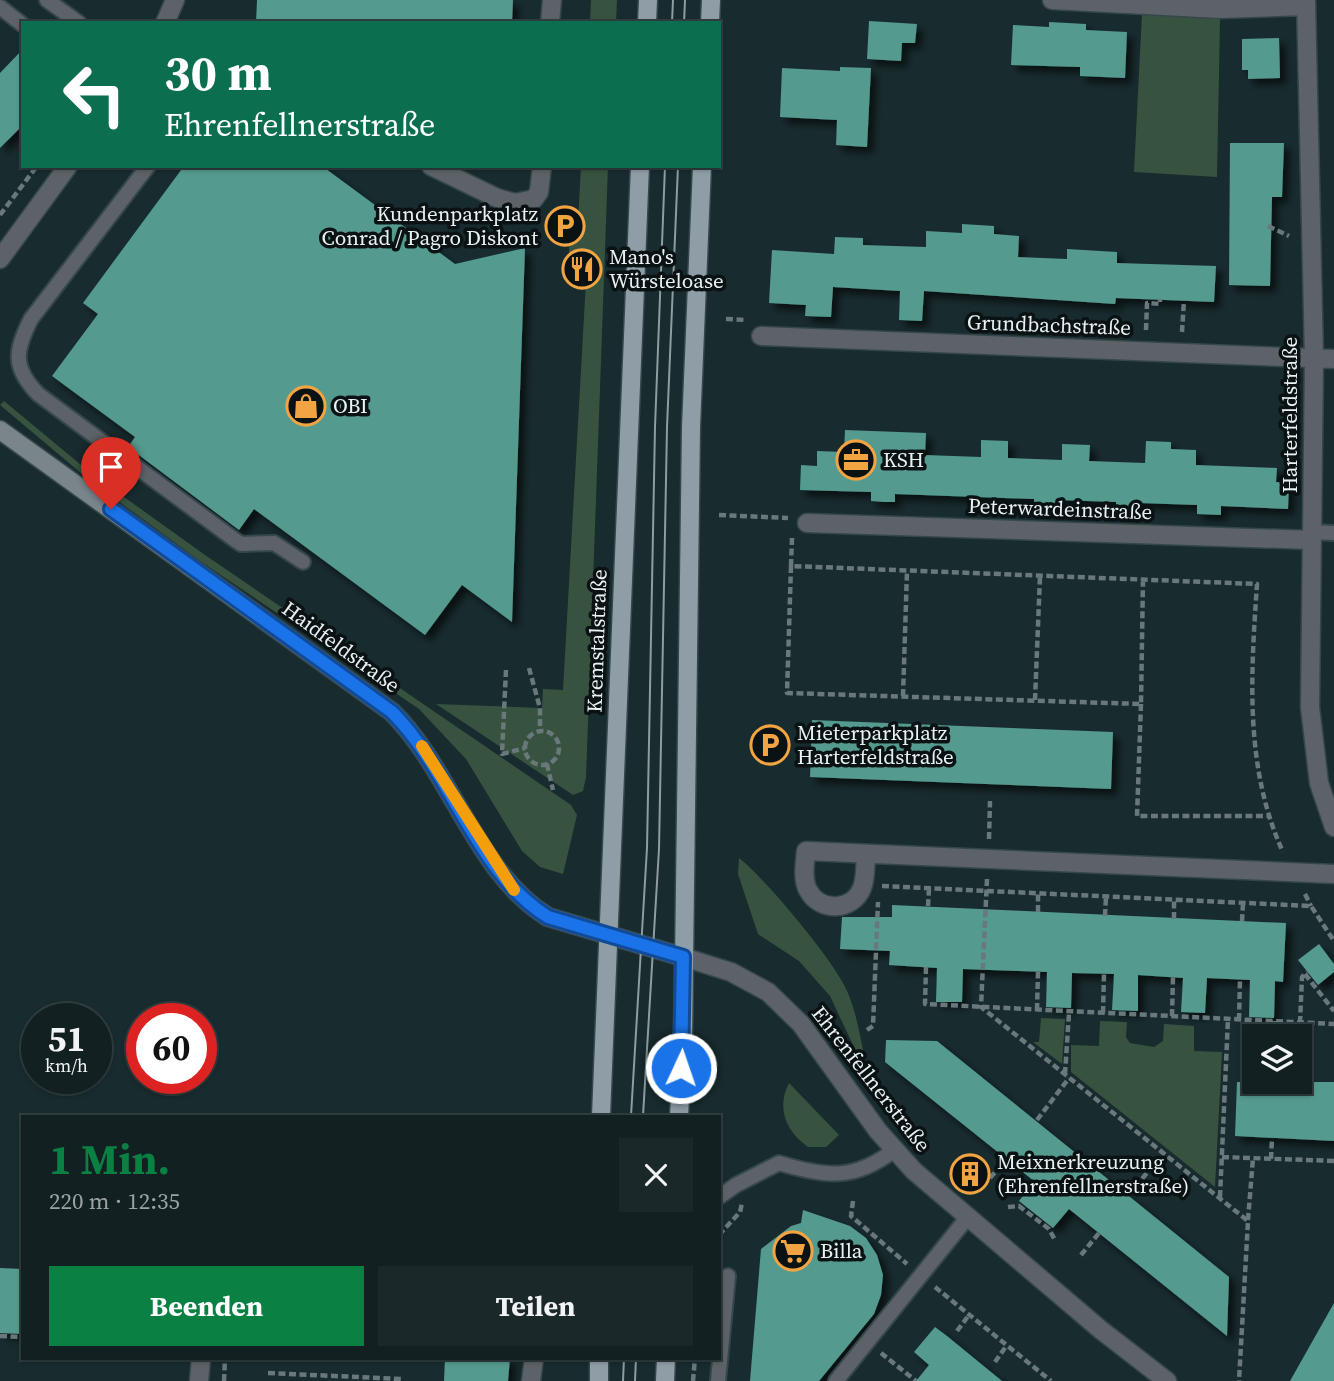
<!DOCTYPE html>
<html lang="de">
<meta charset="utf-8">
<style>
body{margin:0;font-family:"Source Serif 4",serif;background:#1b282a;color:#f1f3f6;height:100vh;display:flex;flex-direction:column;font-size:26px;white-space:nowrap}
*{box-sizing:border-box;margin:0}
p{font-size:23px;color:#9ca3a5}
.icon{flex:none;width:38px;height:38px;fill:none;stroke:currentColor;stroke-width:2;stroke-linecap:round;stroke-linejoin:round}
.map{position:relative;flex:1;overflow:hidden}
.details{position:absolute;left:21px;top:1115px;width:700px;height:245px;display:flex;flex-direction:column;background:#122022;border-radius:0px;box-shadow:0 2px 5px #0004,0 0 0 2px #313e40}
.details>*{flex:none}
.top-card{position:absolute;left:21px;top:21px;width:700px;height:147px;border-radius:0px;box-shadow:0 2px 5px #0004,0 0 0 2px #313e40;background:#0b6e4f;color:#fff;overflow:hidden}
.fabs{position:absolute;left:1242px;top:1024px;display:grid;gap:14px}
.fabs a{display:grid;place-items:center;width:70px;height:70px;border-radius:0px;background:#122022;box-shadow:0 2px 5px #0004,0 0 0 2px #313e40;font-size:35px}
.speed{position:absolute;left:21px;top:1003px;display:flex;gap:14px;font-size:35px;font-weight:700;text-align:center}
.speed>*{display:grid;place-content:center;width:91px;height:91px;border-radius:50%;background:#122022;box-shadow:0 2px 5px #0004,0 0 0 2px #313e40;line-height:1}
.speed small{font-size:18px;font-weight:400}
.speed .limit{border:10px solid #d22;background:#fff;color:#111}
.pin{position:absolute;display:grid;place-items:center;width:60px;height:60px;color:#fff;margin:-72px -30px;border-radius:50% 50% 50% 0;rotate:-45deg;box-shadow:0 0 7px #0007}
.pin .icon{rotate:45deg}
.me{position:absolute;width:77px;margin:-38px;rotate:3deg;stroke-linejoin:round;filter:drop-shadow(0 0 5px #0008)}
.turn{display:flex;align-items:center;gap:24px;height:147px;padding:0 28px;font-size:32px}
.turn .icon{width:91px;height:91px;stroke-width:2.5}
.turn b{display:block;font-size:49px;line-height:60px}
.round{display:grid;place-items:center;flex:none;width:74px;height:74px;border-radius:0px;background:#1b282a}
.headline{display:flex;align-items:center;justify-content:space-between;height:119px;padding:0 28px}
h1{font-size:42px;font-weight:700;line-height:52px;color:#0b8043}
.cta{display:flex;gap:14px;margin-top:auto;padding:14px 28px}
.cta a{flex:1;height:80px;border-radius:0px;background:#0b8043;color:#fff;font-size:28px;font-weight:700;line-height:80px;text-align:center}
.cta a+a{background:#1b282a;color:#f1f3f6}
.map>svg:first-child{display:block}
.green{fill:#37533f}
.building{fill:#549a8e;filter:url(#shadow)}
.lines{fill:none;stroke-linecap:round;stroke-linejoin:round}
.lane-casing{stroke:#35474a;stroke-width:18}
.street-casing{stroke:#35474a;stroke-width:21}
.secondary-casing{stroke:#35474a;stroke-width:21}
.primary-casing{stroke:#35474a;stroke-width:21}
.path{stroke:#68787b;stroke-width:4.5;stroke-dasharray:7 3.5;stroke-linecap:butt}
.lane{stroke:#5c6267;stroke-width:14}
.street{stroke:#5c6267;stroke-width:18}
.secondary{stroke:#79848b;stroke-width:18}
.primary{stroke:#8f9da7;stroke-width:18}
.tram{stroke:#8e9d9f;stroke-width:2}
.route-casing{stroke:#114b97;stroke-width:18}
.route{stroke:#1a73e8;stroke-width:12}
.slow{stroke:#f59e0b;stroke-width:12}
.labels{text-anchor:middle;stroke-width:7;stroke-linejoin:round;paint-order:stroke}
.poi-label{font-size:21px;fill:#e6f2f4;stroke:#0a1213;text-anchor:start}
.street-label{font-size:21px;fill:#e6f2f4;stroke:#0a1213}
</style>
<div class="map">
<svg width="1334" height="1381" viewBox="0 0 1334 1381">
<defs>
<filter id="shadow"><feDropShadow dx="6" dy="6" stdDeviation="3.5" flood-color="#0009"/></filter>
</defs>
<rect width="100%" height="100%" fill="#182b2e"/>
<path class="green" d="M591,0H617L616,23H590Z
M1142,14L1220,19L1217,177L1134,172Z
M581,166H608L586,777L583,791L573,795L436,704L542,708L543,689L563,690L587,263L569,261V240L577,239Z
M4,401L92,474L205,555L571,805L577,815L563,874L540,867L522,851L466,759L419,709L200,561L88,479L0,405Z
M739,858C764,877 835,962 847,991C859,1018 862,1050 869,1079L830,996L799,961L758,934L738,874Z
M1041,1018L1065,1019L1062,1064L1033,1042H1039Z
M1100,1021L1127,1022L1126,1037L1130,1043L1154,1047L1163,1041L1164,1024L1194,1026V1051L1222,1052L1215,1187L1071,1072V1045L1099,1046Z
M789,1083L839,1135L826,1147H808C786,1132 776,1108 789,1083Z"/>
<path class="building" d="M257,0H513L512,23H256Z
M869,21L917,24L915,43H902L901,61L867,59Z
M1049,22L1086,24V30L1127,32L1125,78L1080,76V67L1011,65L1013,25L1049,27Z
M1279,38L1280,78L1248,79V70H1242V39Z
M23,49V125L0,148V73Z
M840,67L871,68L867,147L836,145L837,120L780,117L782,68L840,71Z
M1230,143H1284L1282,197H1272L1270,286L1229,285Z
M184,166H322L455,264L525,248L512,622L462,585L425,635L254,509L239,530L128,447L135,437L52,376L98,314L83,303Z
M962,224L994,226V234L1019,236L1018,257L1067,259V249L1117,252V263L1216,266L1214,302L1116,298L1115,304L924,291L922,321L899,320L900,291L833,287L831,317L805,316L806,305L769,303L772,250L834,254L835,237L863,238V245L926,247V231L962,233Z
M845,430L926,433L925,455L981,457V440L1008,441V458L1062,460V444L1090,445L1089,461L1145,463L1146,441L1171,442V449L1196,450V465L1277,468L1276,482L1289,483L1288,509L1221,506V515L1197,514V505L1140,503L1139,512H1127L1116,511V502L1058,500L1057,509H1046L1034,508V499L895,494V502H884L871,501V492L800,490L801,465L817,466V451L844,452Z
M812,720L1113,732L1111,789L810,777Z
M892,905L1286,923L1283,982L1275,981L1274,1018L1249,1017L1250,980L1207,978L1205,1013L1181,1012L1183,978L1138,975V1011L1112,1010L1114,974L1072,973L1071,1008L1046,1007L1047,972L963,969L962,1002H936L937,968L889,965L890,951L840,949L842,917H892Z
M1319,944L1334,964V972L1318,985L1298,960Z
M886,1040L937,1041L1229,1277L1227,1336L1069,1209L1053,1228L1019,1201L1034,1181L885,1062Z
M1237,1082H1334V1141L1235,1136Z
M803,1210L850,1226L866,1238L877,1255L883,1275L881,1295L874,1314L819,1381H750L761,1249L791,1226L801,1223Z
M0,1268L23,1269V1334L0,1333Z
M1334,1303V1381H1290Z
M935,1327L947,1336L1002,1381H916L929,1365L914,1352Z
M445,1358H510L508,1381H444Z"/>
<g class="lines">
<g class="lane-casing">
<path id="lane" d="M47,0L79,23
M0,7L23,25
M148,166L31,319C15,351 12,367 38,394L235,540L241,544L274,543L303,562
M1312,532L1334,533
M719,1197L736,1185L779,1163C825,1177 855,1181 894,1150
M718,1381L728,1276
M836,1381L967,1218"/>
</g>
<g class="street-casing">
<path id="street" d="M1052,0L1219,9L1306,6
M1306,0L1314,359L1310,707L1319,783L1334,827
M165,23L175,0
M550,23L552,0
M431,166L497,198L515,203L534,199L539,192L542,166
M0,259L68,166
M761,336L1334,359
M807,523L1312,540
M866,854C865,865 866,878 862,888C853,911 820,913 808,890C802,879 805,864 806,851L1334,874
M683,957L731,972L768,992L801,1024L878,1131L914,1171L1101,1330L1167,1381
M199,1381L201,1358
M531,1381L534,1358"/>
</g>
<g class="secondary-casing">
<path id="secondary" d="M0,430L392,712C452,772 476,873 548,917L683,957"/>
</g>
<g class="primary-casing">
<path id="primary" d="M647,23L648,0
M710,23L711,0
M601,1116L640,166
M679,1116L683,1040L691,427L702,166
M599,1358V1381
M665,1381L666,1358"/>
</g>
<path class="path" d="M0,215L37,166
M1268,226L1289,236
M726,319L746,320
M1146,330L1147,303L1160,304V299
M1182,332L1184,300
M719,515L788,518
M792,538L791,566L1257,584C1251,674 1244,767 1283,852
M791,566L787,693L1141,704L1143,579
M529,668L540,708V731
M506,670L502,754L525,748
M903,696L907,571
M1035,700L1040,576
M1141,704L1137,816H1269
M525 748a17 17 0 1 1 34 0a17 17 0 1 1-34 0Z
M547,764L553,790
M989,839L990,801
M987,879L981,1007L1248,1221L1239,1381
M882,886L1311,906L1334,941
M1305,894L1311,906
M928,906L929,888
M1038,912V893
M1105,916L1106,896
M1174,919V899
M1242,921L1243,903
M926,967L925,1004L1334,1024
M1305,974L1334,1011
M1037,1010L1038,972
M1103,1013L1104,974
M1172,1016L1173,977
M1239,1020L1240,980
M1300,1023L1302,977L1307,972
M867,1030L873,1026L878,902
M1273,1036L1274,1021
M1065,1074L1069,1013
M1037,1120L1069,1078
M1222,1157L1334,1161
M1271,1159L1272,1138
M990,1178L1007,1159
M1129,1195L1163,1153
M1220,1197L1228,1019
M853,1201L851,1216L907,1264
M1008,1207L1019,1206L1049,1229L1055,1240
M1248,1220L1253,1158
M719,1235L740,1212L742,1203
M1081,1255L1099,1233
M935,1287L1051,1381
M957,1331L969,1315
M0,1336L23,1337
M881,1353L916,1381
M995,1362L1007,1345
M268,1373L402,1379
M224,1381L225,1358
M693,1381L695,1358"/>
<use href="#lane" class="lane"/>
<use href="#street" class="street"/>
<use href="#secondary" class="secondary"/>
<use href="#primary" class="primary"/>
<path class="tram" d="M672,23L673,0
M684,23L685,0
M631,1116L647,848L655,427L665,166
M643,1116L659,849L667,427L678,166
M623,1381L624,1358
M635,1381L636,1358"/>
</g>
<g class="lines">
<g class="route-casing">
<path id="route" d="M111,509L392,712C452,772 476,873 548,917L683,957L681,1068"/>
</g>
<use href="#route" class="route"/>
<path class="slow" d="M422,746L514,890"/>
</g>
<defs>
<g id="parking-ring" transform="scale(2.0125)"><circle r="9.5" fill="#0a1213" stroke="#f3a442" stroke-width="1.5"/><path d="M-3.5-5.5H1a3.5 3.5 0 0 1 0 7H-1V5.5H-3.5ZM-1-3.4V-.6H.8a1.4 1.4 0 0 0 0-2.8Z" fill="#f3a442"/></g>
<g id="restaurant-ring" transform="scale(2.0125)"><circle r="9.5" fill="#0a1213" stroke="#f3a442" stroke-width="1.5"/><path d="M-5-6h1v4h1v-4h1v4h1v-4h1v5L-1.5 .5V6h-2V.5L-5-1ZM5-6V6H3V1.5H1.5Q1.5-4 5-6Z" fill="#f3a442"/></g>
<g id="shop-ring" transform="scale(2.0125)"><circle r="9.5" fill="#0a1213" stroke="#f3a442" stroke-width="1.5"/><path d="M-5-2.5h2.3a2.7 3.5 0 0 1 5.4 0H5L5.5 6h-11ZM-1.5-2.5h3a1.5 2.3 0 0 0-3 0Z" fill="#f3a442"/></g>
<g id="office-ring" transform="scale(2.0125)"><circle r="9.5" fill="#0a1213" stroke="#f3a442" stroke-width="1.5"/><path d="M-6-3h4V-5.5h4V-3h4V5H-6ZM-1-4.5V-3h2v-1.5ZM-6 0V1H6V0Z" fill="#f3a442"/></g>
<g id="building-ring" transform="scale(2.0125)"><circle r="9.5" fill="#0a1213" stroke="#f3a442" stroke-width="1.5"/><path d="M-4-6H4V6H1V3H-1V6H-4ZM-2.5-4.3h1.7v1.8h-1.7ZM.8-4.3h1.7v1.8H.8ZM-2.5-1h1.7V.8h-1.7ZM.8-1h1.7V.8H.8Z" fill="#f3a442"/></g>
<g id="supermarket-ring" transform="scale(2.0125)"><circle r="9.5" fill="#0a1213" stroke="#f3a442" stroke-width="1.5"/><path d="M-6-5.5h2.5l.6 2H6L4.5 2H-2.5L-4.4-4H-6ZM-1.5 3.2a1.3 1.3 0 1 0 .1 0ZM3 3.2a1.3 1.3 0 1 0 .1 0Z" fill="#f3a442"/></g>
</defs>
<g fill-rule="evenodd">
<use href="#parking-ring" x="565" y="226"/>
<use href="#restaurant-ring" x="582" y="269"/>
<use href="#shop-ring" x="306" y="406"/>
<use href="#office-ring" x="856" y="460"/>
<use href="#parking-ring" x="770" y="745"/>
<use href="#building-ring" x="970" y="1174"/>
<use href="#supermarket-ring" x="793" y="1251"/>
</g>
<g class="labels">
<g class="poi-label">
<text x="538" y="221" text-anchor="end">Kundenparkplatz<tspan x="538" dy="24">Conrad / Pagro Diskont</tspan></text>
<text x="609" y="264">Mano's<tspan x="609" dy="24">Würsteloase</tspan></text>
<text x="333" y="413">OBI</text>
<text x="883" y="467">KSH</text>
<text x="797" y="740">Mieterparkplatz<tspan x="797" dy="24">Harterfeldstraße</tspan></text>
<text x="997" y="1169">Meixnerkreuzung<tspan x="997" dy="24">(Ehrenfellnerstraße)</tspan></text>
<text x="820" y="1258">Billa</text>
</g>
<g class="street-label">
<text transform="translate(1049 325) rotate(2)" y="7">Grundbachstraße</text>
<text transform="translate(1290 415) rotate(-90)" y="7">Harterfeldstraße</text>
<text transform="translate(1060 509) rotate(2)" y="7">Peterwardeinstraße</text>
<text transform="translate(597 641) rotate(-88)" y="7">Kremstalstraße</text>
<text transform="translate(341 647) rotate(36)" y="7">Haidfeldstraße</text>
<text transform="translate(871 1079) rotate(52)" y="7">Ehrenfellnerstraße</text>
</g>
</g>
</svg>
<div class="fabs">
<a><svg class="icon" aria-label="layers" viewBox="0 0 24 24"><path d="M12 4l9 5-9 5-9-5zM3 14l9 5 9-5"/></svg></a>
</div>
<div class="speed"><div>51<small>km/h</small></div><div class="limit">60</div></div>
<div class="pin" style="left:111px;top:509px;background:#d93025"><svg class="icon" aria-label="arrive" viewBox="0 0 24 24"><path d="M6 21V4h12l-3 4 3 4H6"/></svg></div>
<svg class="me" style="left:681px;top:1068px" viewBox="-20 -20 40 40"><circle r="17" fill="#1a73e8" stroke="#fff" stroke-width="3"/><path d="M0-11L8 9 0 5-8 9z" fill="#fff"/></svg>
<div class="top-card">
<div class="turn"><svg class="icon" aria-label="left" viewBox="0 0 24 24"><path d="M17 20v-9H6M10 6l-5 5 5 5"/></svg><div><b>30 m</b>Ehrenfellnerstraße</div></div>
</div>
<section class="details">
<div class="headline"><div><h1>1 Min.</h1><p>220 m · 12:35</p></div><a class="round"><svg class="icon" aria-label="close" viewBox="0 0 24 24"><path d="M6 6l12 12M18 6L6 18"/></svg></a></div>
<div class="cta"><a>Beenden</a><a>Teilen</a></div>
</section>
</div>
